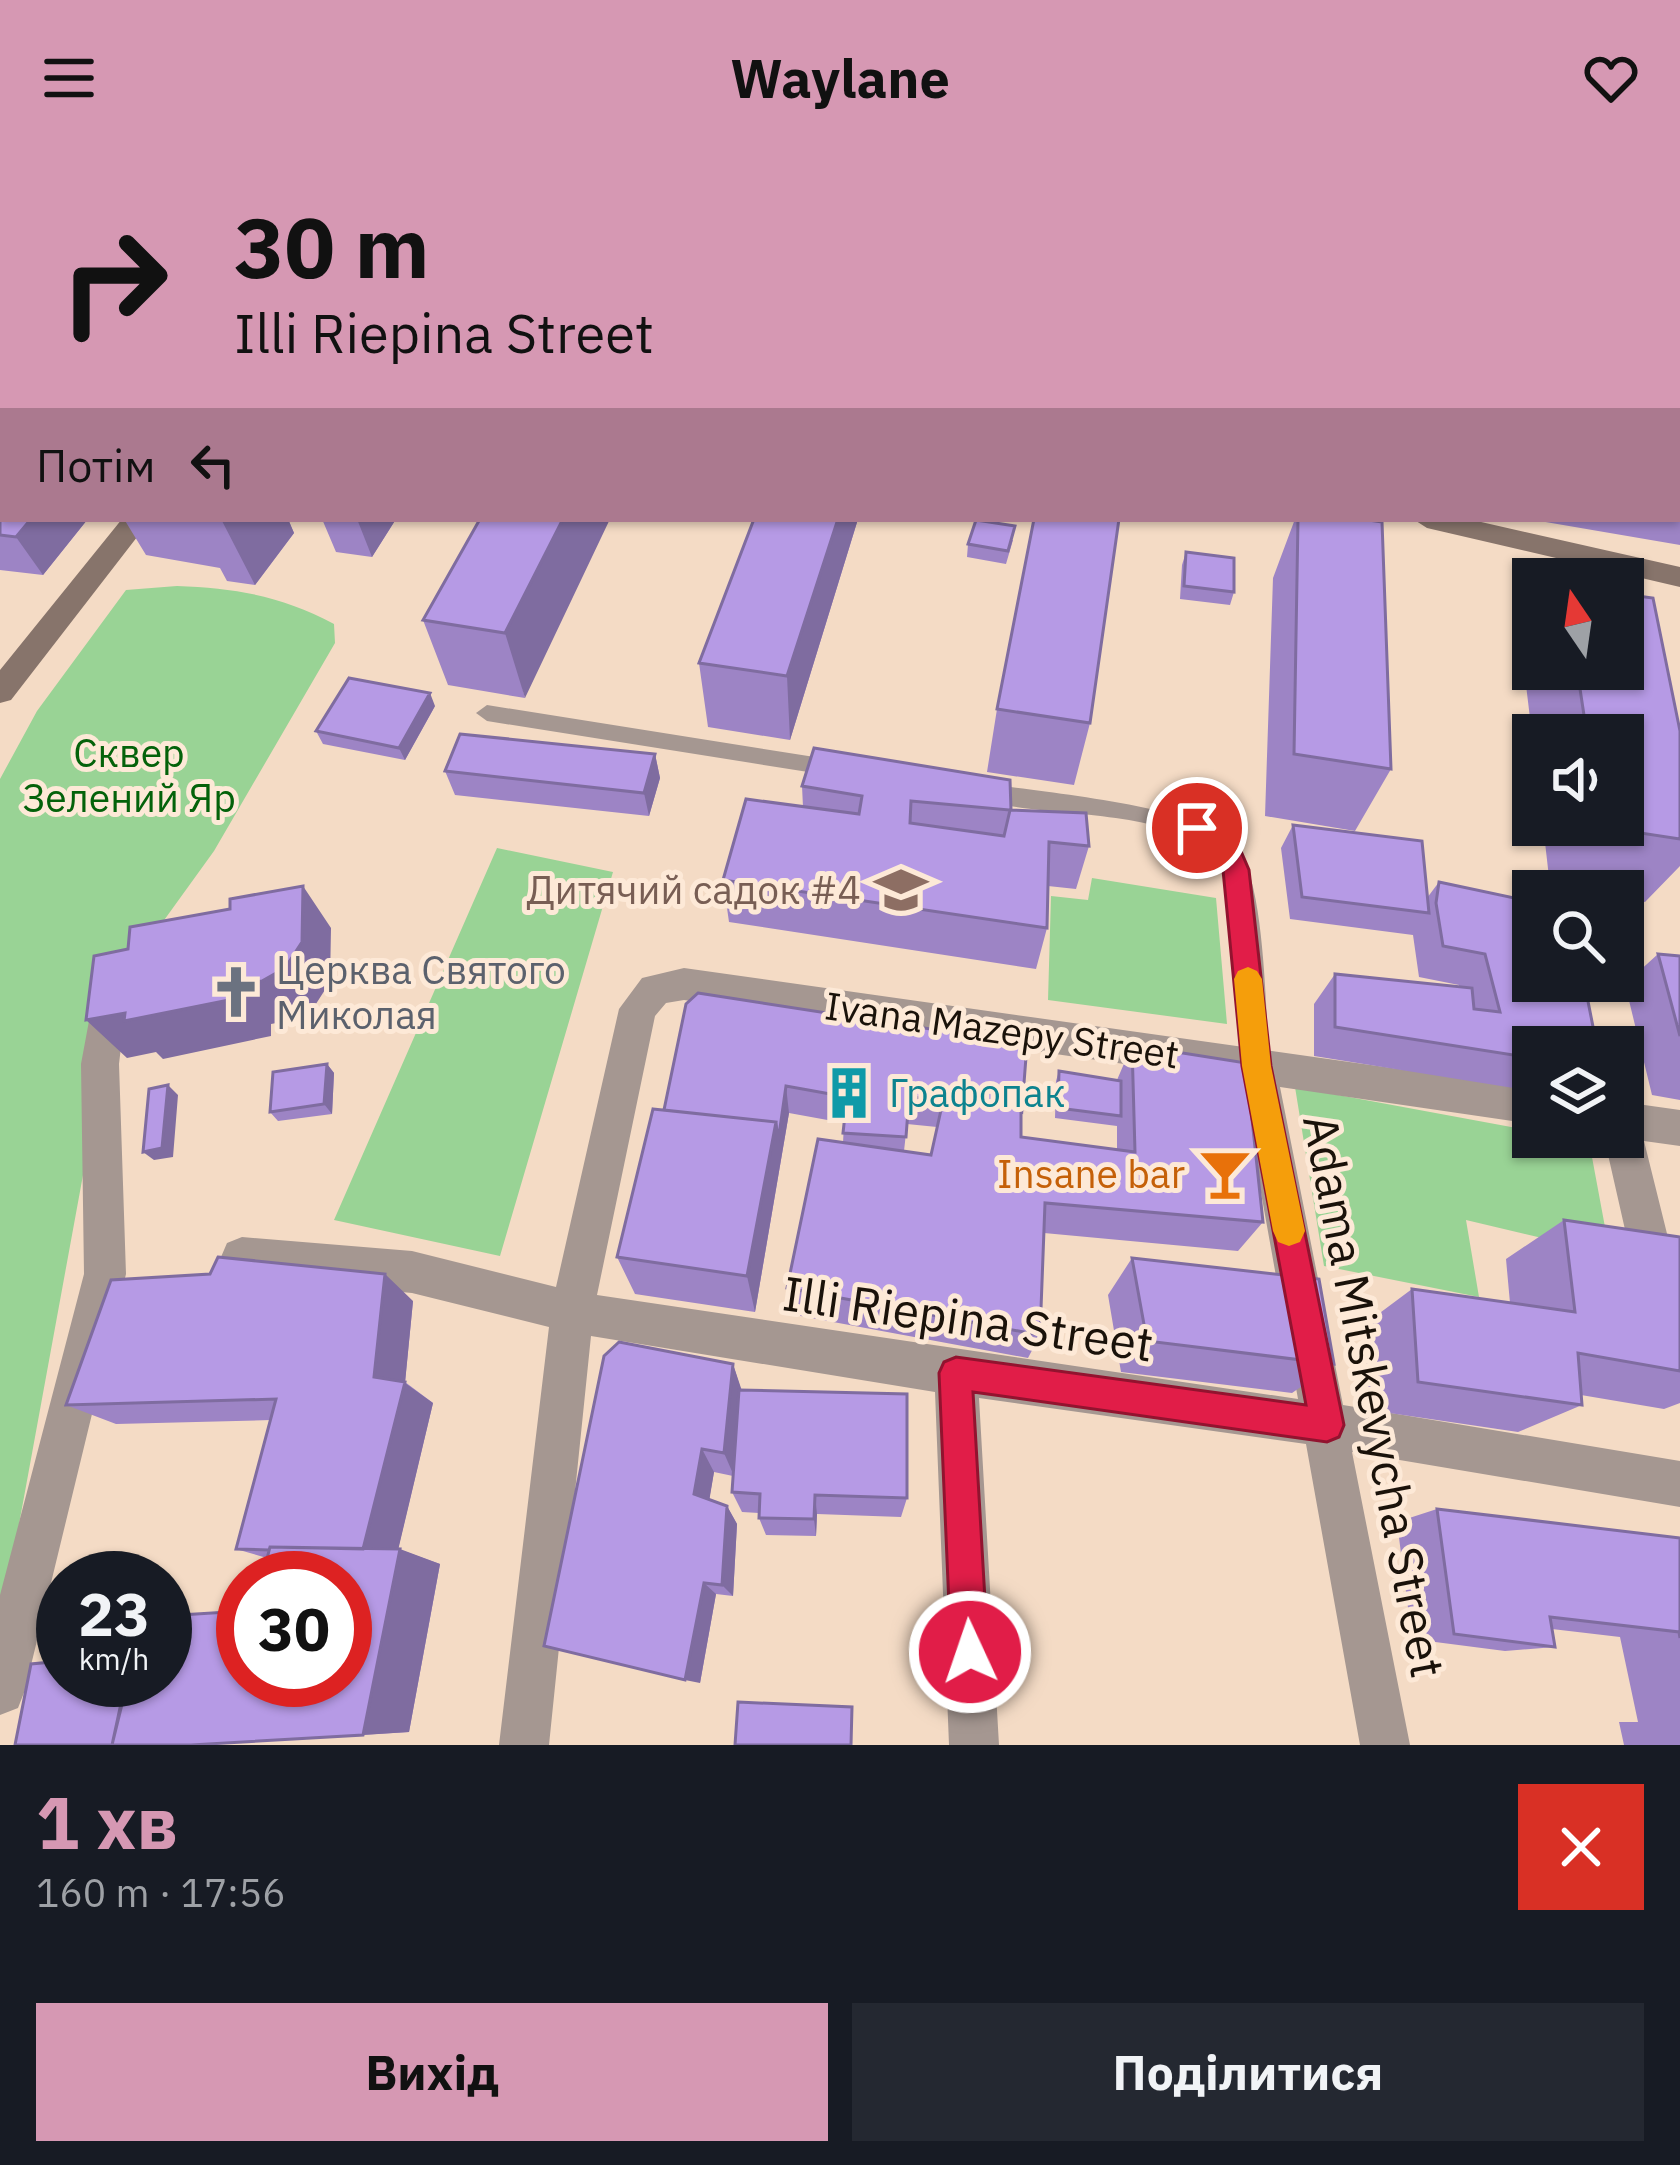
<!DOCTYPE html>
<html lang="uk">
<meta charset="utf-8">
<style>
body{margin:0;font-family:"IBM Plex Sans",sans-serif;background:#242831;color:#f1f3f6;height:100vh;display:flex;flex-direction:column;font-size:45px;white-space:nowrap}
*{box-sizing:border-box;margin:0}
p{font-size:39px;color:#9ea1a6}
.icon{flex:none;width:66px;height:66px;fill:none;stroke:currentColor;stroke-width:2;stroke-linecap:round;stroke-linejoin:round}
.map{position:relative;height:1589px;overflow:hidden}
.side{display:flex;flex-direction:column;background:#171b24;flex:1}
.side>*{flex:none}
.top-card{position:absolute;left:0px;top:0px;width:1680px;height:366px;box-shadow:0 3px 9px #0004;background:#d698b3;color:#111;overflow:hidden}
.needle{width:78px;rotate:347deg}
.tools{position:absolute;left:1512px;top:402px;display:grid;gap:24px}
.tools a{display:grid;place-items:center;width:132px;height:132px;border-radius:0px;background:#171b24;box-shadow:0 3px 9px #0004;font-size:60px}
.speed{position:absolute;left:36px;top:1395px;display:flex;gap:24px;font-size:60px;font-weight:700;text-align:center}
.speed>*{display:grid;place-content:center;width:156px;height:156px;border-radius:50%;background:#171b24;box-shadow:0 3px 9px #0004;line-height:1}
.speed small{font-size:30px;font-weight:400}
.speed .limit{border:18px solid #d22;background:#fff;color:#111}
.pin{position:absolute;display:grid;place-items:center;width:102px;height:102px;color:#fff;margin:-51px;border:6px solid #fff;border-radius:50%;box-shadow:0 3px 12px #0007}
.me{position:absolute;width:132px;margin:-66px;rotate:357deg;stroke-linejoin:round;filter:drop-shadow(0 0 9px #0008)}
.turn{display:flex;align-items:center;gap:42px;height:252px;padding:0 36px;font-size:54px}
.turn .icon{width:156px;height:156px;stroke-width:2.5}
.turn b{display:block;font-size:84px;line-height:102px}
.then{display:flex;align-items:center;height:114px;padding:0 36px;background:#0003;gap:24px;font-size:45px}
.round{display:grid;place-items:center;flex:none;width:126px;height:126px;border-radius:0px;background:#242831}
.overview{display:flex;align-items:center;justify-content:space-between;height:204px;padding:0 36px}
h1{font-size:72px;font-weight:700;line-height:90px;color:#d698b3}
.cta{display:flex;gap:24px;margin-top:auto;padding:24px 36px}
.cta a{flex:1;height:138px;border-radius:0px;background:#d698b3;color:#111;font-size:48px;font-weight:700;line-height:138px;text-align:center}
.cta a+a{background:#242831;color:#f1f3f6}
header{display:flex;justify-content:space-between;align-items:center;height:156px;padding:0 36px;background:#d698b3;color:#111;font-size:54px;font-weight:700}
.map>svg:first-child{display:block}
.green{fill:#99d395}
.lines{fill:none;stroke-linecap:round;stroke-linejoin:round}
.lane{fill:#a59791;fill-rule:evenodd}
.street{fill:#a59791;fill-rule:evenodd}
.secondary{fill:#87746b;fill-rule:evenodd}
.wall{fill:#9d84c5;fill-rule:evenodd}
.shaded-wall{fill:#7f6ca0}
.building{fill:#b69ae5;stroke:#7f6ca0;stroke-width:3;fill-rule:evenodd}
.route{fill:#e11d48;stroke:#92132f;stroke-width:3}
.slow{fill:#f59e0b}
.labels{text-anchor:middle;stroke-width:10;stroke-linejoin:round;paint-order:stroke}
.park-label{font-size:39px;fill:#04620a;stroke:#fde9d7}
.education-label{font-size:39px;fill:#785e54;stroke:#fde9d7;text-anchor:end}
.worship-label{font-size:39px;fill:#5b616d;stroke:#fde9d7;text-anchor:start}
.street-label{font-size:39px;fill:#1a120a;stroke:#fde9d7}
.culture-label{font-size:39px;fill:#0d838f;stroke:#fde9d7;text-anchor:start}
.food-label{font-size:39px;fill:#c56008;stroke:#fde9d7;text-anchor:end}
.near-street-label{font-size:48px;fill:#1a120a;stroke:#fde9d7}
</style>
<header><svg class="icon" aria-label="menu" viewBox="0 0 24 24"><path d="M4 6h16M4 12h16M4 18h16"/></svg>Waylane<svg class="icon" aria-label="heart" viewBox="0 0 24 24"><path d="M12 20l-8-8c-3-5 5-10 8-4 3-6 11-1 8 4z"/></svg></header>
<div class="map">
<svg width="1680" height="1589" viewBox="0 0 1680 1589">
<rect width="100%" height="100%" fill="#f4dbc5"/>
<path class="green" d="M177,430C235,432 282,440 334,468L335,487L214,695L118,828L0,1472V623L37,555L126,434Z
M497,692L613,716L500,1100L334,1064Z
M1092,722L1216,742L1227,868L1048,844L1051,740L1088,744Z
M1295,931L1533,975V981L1589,985L1610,1098L1466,1064L1479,1141L1324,1110Z"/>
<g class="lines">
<path class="lane" d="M487,549L840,605L851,613L840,621L487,565L476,557Z
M981,627C1032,635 1212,650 1238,691C1266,734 1265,856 1270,910L1266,918L1257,921L1248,918L1244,910L1233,763L1219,699C1151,648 1051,665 973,642L970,636Z"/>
<path class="street" d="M84,0H108L82,3Z
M731,0H753L729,3Z
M1081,0H1103L1079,3Z
M1188,0H1218L1220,3H1190Z
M1677,151H1680V166H1677Z
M684,812L1533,932V968L1280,931L1343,1249L1680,1305V1351L1352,1296L1410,1589H1360L1306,1288L979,1242L999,1589H949L935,1236L591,1180L549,1589H499L549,1171L412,1137L242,1121L227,1115L221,1101L227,1087L242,1081L412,1095L556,1131L619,853L642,822ZM684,844L1241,925L1298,1243L597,1139L655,860L666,847Z
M107,833L120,838L126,849L119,908L126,1118L25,1534L18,1552L0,1559V1439L84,1118L81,908L94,838Z
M1623,946L1680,954V990L1644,985L1680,1130V1241L1664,1235L1658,1219L1604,981H1623Z"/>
<path class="secondary" d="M0,165H3V180H0Z
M122,363H151L11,544L0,547V514Z
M1413,363H1468L1680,411V431L1427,372Z"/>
</g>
<path class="wall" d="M0,0H74L70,3L40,1L3,3V55L0,54Z
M389,0H586L584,3H389Z
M599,0H676L677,3H599Z
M762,0H805L803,3H766L762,2Z
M945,0H1017V3H951Z
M1243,0H1289L1284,3H1254Z
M1308,0H1376L1375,3H1307Z
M1548,0H1625L1623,3H1546Z
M1677,7H1680V118L1677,121Z
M0,63H3V140L0,139Z
M1677,161L1680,162V389L1528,363H1677Z
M0,298L87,364L43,419L0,414Z
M124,363H288L294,377L255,429L227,425L220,412L146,399Z
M322,363H396L372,401L336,396Z
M480,363L525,542L448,529L423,464Z
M754,363H858L790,584L708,571L699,507Z
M1295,363H1362L1391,613L1355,675L1265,660L1273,422Z
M1013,384L1006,408L967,401L968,388Z
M1186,396L1234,436L1230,449L1180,443L1182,409Z
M1533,480V513H1623L1680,575V710L1645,746L1623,742V735H1580L1550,730L1543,669H1623V579H1533V587L1522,496Z
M435,550L405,604L323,588L316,575Z
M997,553L1090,567L1074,629L987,616Z
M655,598L660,622L649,660L455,639L445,615Z
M802,630L1011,654L1089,690L1076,733L1048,730L1047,772L1036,813L729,766L723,724L803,651Z
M1293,669L1427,742L1439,726L1533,746V935L1314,900V848L1335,818L1459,831V829L1419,821L1413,779L1290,763L1281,692Z
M1658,798L1680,800V944L1652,939L1625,828Z
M686,848L1021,955V981L1117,994V970L1055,962L1056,925L1059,915L1117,924L1132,889L1263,1066L1238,1095L1044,1077L1040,1179L1028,1202L790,1158L787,1132L843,987L844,967L789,957L755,1156L635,1138L617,1101L664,954ZM907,968L937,971L931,999L904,995Z
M327,908L334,917L332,958L278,965L270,956Z
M1564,1064L1680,1081V1247L1664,1253L1581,1239L1582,1249L1518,1276L1369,1254L1365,1168L1412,1133L1510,1147L1506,1103Z
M1132,1102L1334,1208L1292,1237L1121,1216L1108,1139Z
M413,1145L405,1226L433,1247L398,1393L440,1408L409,1576L197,1589L243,1524L267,1402L236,1393L271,1264L116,1268L66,1249Z
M604,1200L733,1208L741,1234L907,1342L901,1361L817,1358L816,1380L766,1379L759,1362V1357L742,1356L732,1336L733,1320L714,1316L709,1344L727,1350L737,1368L733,1440L716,1438L700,1527Z
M1437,1353L1680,1382V1589H1624L1619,1566H1638L1620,1481L1552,1473L1555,1491L1505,1495L1412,1483L1397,1366Z"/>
<path class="shaded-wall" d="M26,0H40L41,3H22Z
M431,0H460L461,3H427Z
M564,0H586L584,3H564Z
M652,0H676L677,3H651Z
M984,0H1017V3H984Z
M3,17V55L0,50V20Z
M0,194L3,198V225L0,229Z
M31,363L87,364L43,419L16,381Z
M221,363H288L294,377L255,429Z
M357,363H396L372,401Z
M563,363H610L525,542L505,477Z
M838,363H858L790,584L787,520Z
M430,537L435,550L405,604L399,592Z
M655,598L660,622L649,660L644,637Z
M303,730L331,772L330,826L314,851L293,864L271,868V880L163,903L156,896L127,902L86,864L239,829Z
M327,908L334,917L332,958L324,948Z
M168,929L178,939L173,1001L154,1004L143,996Z
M786,930L789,957L755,1156L747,1120L776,966Z
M385,1118L413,1145L405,1227L433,1247L395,1407L362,1396L374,1221Z
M733,1208L743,1238L734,1320L724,1297Z
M702,1293L714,1316L707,1358L694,1338Z
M815,1339L817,1358L816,1380L814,1363Z
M727,1350L737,1368L733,1440L722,1429Z
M400,1393L440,1408L409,1576L363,1579Z
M704,1427L716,1438L700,1527L685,1524Z"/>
<path class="building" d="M0,0H26L22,3H3V17L0,20Z
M131,0H177L174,3H129Z
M455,0H524L520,3H451Z
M1328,0H1366L1363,3H1338Z
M1565,0H1620L1617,3H1577Z
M1677,7H1680V32L1677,31Z
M0,63H3V112L0,114Z
M1677,83L1680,84V108L1677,111Z
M1677,161L1680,162V184L1677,183Z
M1677,186L1680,187V243H1677Z
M1677,291L1680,292V360L1677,359Z
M3,295V316H0V298Z
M0,316L3,317V363H31L16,381L0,379Z
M480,363H563L505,477L423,464Z
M754,363H838L787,520L699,507Z
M1034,363H1119L1090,567L997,553Z
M1298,363H1362L1382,366L1391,613L1294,598Z
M976,364L1015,370L1008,395L968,388Z
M1186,396L1234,402V436L1184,430Z
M1623,438L1653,442L1680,575V683L1601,671L1600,669H1623V579H1587L1577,513H1623Z
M349,522L430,537L399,592L316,575Z
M460,578L655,598L644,637L445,615Z
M814,592L1010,624L1011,654L1086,657L1089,690L1049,686L1047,772L723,724L746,643L859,658L862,640L802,630ZM911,645L1010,654L1004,680L910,667Z
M1293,669L1422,685L1429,757L1302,741Z
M1439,726L1533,746V825H1584L1597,891H1533V902L1335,871V818L1472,832L1474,853L1500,856L1485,798L1443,790L1436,747Z
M303,730L302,786L285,812L262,825L239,829V842L124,865L125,857L86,864L94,800L128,793L130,771L230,753V743Z
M1658,798L1680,800V880Z
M698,837L1027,888L1022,953L1021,951L909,941L906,981L843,977L847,941L786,930L778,986L776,966L664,954L686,848Z
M1132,889L1246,907L1263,1066L1045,1047L1040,1179L787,1132L818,983L931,999L943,945L1021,951V981L1135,996Z
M327,908L324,948L270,956L273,916Z
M1059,915L1121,925V960L1058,952Z
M168,929L162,992L143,996L149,933Z
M653,953L776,966L747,1120L617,1101Z
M1564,1064L1680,1081V1215L1578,1197L1582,1249L1418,1226L1412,1133L1575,1156Z
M218,1101L385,1118L374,1221L405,1226L363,1393L270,1391L269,1394L236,1393L276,1243L66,1249L111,1124L210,1118Z
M1132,1102L1319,1123L1334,1208L1147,1185Z
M619,1186L733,1208L724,1297L702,1293L694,1338L727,1350L722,1429L704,1427L685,1524L544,1490L604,1200Z
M739,1234L907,1238V1342L815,1339L814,1363L759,1362L760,1338L732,1336Z
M1437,1353L1680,1382V1482L1679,1476L1550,1461L1555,1491L1454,1478Z
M270,1391L400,1393L363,1579L191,1589H112L128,1524H165V1460L243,1455V1524H345V1422H262Z
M63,1505V1524H126L112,1589H15L31,1508Z
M738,1546L852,1551L851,1589H735Z"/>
<path class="route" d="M1197,662L1237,686L1249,714L1271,910L1344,1269L1339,1281L1327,1286L973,1236L988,1496L983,1509L970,1515L956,1509L951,1496L939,1217L944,1206L956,1201L1306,1249L1242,910L1223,714L1218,700L1184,672Z"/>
<path class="slow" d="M1248,811L1257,815L1262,823L1271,910L1305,1075L1300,1086L1289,1090L1278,1086L1273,1075L1242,910L1234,823L1238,815Z"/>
<defs>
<g id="school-bare" transform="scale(4.14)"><path d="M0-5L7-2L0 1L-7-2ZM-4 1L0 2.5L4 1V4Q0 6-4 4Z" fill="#8d6e63" stroke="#fde9d7" stroke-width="2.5" paint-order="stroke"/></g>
<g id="church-bare" transform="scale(4.14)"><path d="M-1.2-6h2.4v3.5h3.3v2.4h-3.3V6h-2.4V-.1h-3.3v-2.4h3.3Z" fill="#6b7280" stroke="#fde9d7" stroke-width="2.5" paint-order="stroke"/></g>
<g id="building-bare" transform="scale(4.14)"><path d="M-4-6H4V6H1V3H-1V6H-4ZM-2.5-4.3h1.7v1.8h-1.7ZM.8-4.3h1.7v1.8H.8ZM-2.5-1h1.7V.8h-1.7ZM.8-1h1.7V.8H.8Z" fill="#0f9aa8" stroke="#fde9d7" stroke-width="2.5" paint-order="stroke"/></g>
<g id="bar-bare" transform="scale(4.14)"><path d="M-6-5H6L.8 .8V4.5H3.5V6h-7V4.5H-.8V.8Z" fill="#e8710a" stroke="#fde9d7" stroke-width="2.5" paint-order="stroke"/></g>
</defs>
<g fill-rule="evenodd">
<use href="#school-bare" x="901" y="734"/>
<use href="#church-bare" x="236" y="836"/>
<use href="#building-bare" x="849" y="937"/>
<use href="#bar-bare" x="1225" y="1018"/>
</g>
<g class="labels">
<g class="park-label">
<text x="129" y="611">Сквер<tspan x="129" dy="45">Зелений Яр</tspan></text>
</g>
<g class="education-label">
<text x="861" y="748">Дитячий садок #4</text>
</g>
<g class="worship-label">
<text x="276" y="828">Церква Святого<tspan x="276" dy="45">Миколая</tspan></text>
</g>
<g class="street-label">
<text transform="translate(1002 874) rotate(8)" y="14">Ivana Mazepy Street</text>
</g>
<g class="culture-label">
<text x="889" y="951">Графопак</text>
</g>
<g class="food-label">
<text x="1185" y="1032">Insane bar</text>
</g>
<g class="near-street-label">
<text transform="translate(968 1163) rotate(8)" y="17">Illi Riepina Street</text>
<text transform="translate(1374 1240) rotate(79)" y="17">Adama Mitskevycha Street</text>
</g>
</g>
</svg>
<div class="tools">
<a><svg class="needle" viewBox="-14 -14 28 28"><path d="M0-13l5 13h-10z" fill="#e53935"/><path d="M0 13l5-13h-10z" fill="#9ea1a6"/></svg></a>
<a><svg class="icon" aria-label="sound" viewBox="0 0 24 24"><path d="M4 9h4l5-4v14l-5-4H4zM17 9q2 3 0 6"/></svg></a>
<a><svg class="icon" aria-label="search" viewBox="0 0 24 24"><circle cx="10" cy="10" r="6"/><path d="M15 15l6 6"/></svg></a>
<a><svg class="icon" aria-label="layers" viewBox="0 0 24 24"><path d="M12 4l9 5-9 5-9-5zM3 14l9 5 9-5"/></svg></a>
</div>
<div class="speed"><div>23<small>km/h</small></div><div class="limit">30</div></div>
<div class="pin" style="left:1197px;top:672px;background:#d93025"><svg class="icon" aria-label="arrive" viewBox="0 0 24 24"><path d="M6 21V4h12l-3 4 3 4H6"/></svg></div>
<svg class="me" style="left:970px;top:1496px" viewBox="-20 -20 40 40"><circle r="17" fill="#e11d48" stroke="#fff" stroke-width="3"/><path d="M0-11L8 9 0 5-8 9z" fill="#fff"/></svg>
<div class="top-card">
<div class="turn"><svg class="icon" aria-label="right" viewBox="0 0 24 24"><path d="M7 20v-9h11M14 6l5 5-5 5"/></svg><div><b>30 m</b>Illi Riepina Street</div></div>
<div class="then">Потім<svg class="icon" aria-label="left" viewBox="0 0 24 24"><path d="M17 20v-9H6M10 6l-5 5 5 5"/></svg></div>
</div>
</div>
<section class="side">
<div class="overview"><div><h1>1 хв</h1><p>160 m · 17:56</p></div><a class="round" style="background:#d93025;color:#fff"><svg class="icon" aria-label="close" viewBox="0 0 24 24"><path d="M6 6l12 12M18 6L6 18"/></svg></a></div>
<div class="cta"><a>Вихід</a><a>Поділитися</a></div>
</section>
